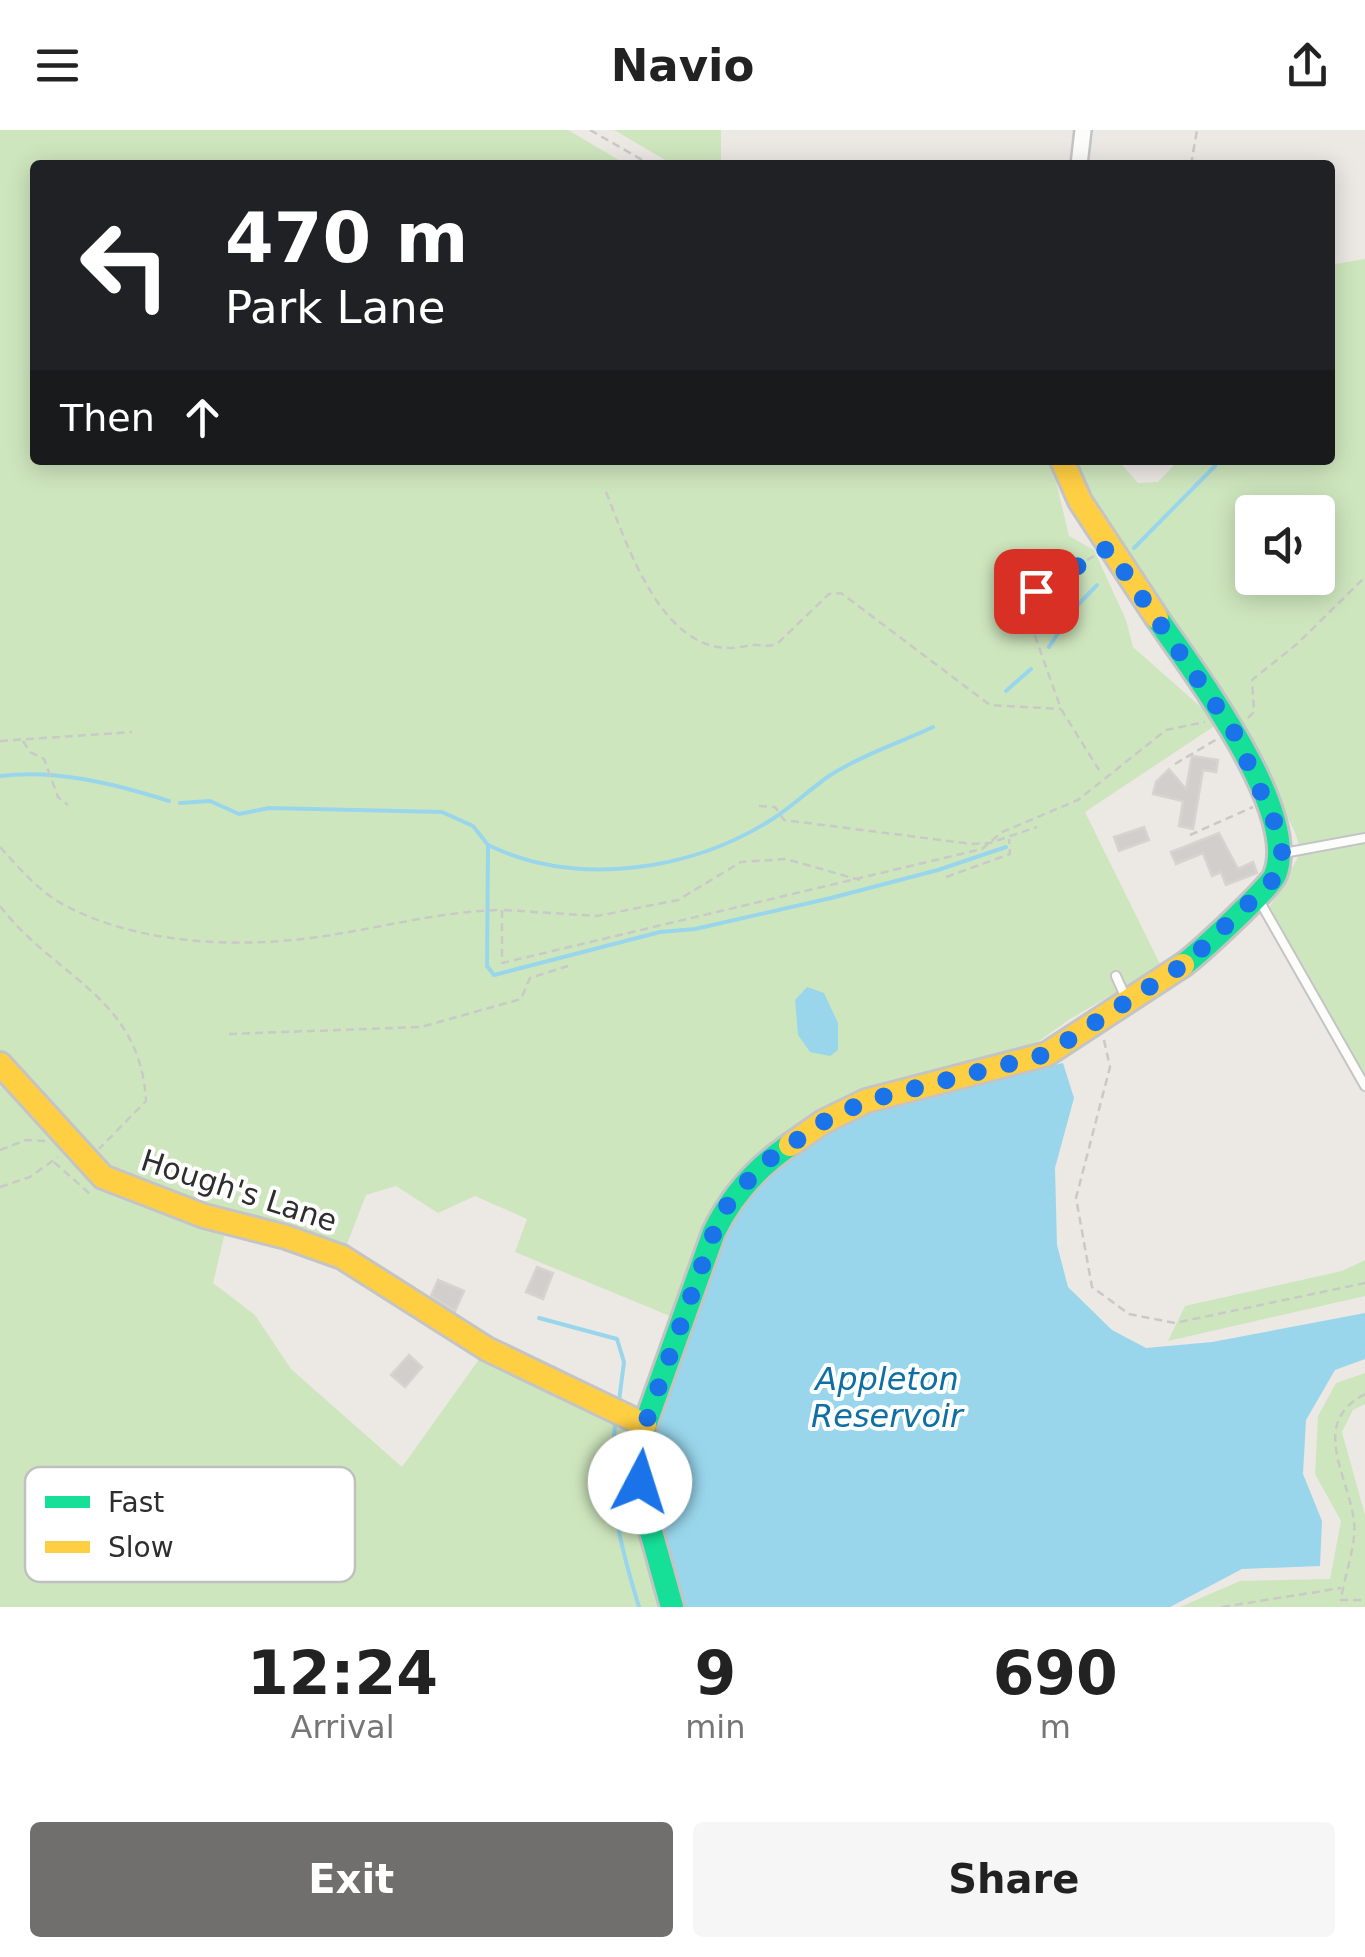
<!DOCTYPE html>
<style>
body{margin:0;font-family:"DejaVu Sans",sans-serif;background:#f6f6f6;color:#222;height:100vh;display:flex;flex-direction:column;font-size:38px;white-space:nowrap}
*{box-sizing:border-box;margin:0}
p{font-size:32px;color:#767676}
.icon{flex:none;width:55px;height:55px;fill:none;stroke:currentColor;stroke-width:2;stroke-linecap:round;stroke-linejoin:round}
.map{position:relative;height:1477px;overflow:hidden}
.side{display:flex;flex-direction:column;background:#fff;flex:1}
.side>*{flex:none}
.top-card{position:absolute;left:30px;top:30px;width:1305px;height:305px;border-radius:10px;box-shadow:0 5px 25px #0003;background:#202124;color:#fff;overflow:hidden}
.buttons{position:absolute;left:1235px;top:365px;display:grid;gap:20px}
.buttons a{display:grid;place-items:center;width:100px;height:100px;border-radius:10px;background:#fff;box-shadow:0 5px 25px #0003;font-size:50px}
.pin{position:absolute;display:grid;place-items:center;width:85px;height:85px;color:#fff;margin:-42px;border-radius:20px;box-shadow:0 5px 15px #0006}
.me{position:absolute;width:110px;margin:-55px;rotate:5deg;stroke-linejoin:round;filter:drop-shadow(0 0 8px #0008)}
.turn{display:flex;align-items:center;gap:35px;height:210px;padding:0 30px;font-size:45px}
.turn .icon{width:130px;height:130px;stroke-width:2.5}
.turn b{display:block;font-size:70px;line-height:85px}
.then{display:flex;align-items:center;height:95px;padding:0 30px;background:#0003;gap:20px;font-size:38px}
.eta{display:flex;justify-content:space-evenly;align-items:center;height:170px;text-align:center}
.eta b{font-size:60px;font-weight:700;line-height:70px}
.cta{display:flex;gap:20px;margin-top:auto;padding:20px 30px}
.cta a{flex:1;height:115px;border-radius:10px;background:#706f6e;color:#fff;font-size:40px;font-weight:700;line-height:115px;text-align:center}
.cta a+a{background:#f6f6f6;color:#222}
header{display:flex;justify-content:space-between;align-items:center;height:130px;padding:0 30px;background:#fff;font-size:45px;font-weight:700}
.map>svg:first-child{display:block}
.green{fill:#cee6be;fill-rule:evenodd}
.water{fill:#99d6ec}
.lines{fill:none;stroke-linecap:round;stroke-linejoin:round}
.stream{stroke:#99d6ec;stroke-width:4}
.building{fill:#d1cecb;stroke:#d7d4d0;stroke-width:2.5}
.lane-casing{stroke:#c5c4c5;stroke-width:12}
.street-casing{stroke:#c5c4c5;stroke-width:20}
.fast-casing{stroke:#c5c4c5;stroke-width:28}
.slow-casing{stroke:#c5c4c5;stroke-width:28}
.path{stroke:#c9c9c8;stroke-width:2.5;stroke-dasharray:8 5;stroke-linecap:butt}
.lane{stroke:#fcfcfb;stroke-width:8}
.street{stroke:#fcfcfb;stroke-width:15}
.fast{stroke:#16e098;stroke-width:22}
.slow{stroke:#ffcf43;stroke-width:22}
.route{stroke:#1a73e8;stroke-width:18;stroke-dasharray:0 32.4}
.labels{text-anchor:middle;stroke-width:8;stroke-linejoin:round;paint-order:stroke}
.street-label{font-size:30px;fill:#2e2e2e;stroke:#fff}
.water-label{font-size:32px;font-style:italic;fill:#0d6fa3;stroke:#fff}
.key{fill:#fff;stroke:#c0c0c0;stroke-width:2.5}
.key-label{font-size:28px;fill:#2e2e2e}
</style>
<header><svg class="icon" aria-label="menu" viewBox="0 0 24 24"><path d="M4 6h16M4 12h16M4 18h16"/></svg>Navio<svg class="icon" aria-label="share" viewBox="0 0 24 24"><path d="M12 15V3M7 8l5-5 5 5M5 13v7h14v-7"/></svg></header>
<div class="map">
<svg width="1365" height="1477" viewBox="0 0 1365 1477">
<rect width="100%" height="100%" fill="#ece8e4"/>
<path class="green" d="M0,0H568L627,35H35V330H1051L1069,406L1094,420L1126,490L1133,517L1219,593L1085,682L1161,836L1070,889L1021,924L920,947L682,1191L515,1122L527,1089L475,1066L438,1083L396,1056L366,1065L342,1127L105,1045L0,924Z
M614,0H721V35H674Z
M1365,129V955L1269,778L1301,722L1295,702L1216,555L1207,557L1065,330H1122L1123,336L1138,353L1158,352L1179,330H1330V135ZM1252,382H1318V448H1252Z
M0,946L97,1048L227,1094L213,1153L255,1185L291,1239L402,1337L485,1221L640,1294L669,1477H0Z
M1365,1130V1166L1168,1211L1185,1176L1342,1141Z
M1365,1243V1274L1353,1280L1342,1302L1365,1385V1477H1180L1240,1451L1330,1449L1341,1391L1315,1344L1318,1286L1336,1253Z"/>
<path class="water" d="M807,857L824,863L838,893V920L830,926L810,922L798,905L795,870Z
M1063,933L1074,968L1055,1038L1057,1115L1068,1157L1112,1200L1146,1218L1212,1212L1365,1183V1229L1335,1240L1306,1290L1303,1344L1322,1391L1320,1436L1242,1439L1170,1477H682L652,1362L654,1308L721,1108L735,1079L757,1051L817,1006L891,971Z"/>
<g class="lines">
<path class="stream" d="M1134,418L1215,336
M1049,517L1073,480L1097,455
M1006,561L1031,539
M0,646C56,639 116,654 169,671
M180,673L210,671L239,684L269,678L442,682L473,696L488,715L487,836L494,845L660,802L695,799L831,768L938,740L1006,717
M488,715C577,758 693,741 774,688C793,676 810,659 829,646C860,626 899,613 933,597
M539,1188L617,1209L624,1232L619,1271
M615,1296C606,1362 620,1415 639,1477"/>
</g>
<path class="building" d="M1192,626L1218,630L1216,642L1203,640L1193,699L1179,696L1183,671L1153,664L1156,652L1169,639L1186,659Z
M1144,697L1149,710L1119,721L1114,707Z
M1219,703L1238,739L1253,732L1257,743L1226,755L1221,742L1212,746L1203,723L1176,734L1171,722Z
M537,1137L553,1143L543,1169L526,1162Z
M438,1150L464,1161L455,1181L431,1166Z
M409,1225L422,1237L405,1257L391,1245Z"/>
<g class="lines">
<g class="lane-casing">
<path id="lane" d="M1284,723L1365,708
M1259,770L1365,956
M1116,846L1125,866"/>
</g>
<g class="street-casing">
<path id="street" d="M1079,35L1083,0"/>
</g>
<g class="fast-casing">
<path id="fast" d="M1157,488C1193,541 1301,681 1275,745C1271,757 1196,826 1183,835
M672,1477L647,1387L642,1319L645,1295L714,1102C732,1065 756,1038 790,1015"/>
</g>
<g class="slow-casing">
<path id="slow" d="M1062,330L1080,371L1157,488
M0,934L103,1047L204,1086L286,1107L342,1127L487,1219L645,1295
M790,1015L823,992L866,971L1047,924L1183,835"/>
</g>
<path class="path" d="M590,0L651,35
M1191,35L1197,0
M606,362C630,422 666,534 746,516C757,513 766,518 777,514L829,464L841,463L990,575L1061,579
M1094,426L1036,461L1025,478L1061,579L1099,640
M1248,588L1254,582L1252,550L1297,514L1365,447
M0,611L132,602
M23,611L30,622L44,629L58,667L68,675
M1175,634L1217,609
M759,676L775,677L784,690L972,714L990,713L1037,697
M1190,705L1253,677
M0,717C21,740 40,763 68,777C146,817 252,819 337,804C393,795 445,781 502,780V833L982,719L1002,702L1078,670L1166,600L1205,592
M946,747L1010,724L1009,709
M0,776C56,849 140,866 146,971L99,1019
M504,780L597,786L678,770L741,732L786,729L860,750
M229,904L421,897L521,869L530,848L568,836
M1104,910L1110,937L1076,1068L1092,1157L1129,1184L1175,1193L1365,1153
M0,1020L26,1010L46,1011
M54,1032L90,1064
M0,1057L30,1047L58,1027
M1365,1264C1309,1293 1348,1344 1354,1391C1357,1415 1344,1446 1341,1470H1365
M1222,1477L1341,1458"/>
<use href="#lane" class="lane"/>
<use href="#street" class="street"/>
<use href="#fast" class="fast"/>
<use href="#slow" class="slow"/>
</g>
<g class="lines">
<path class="route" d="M640,1352L645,1295L714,1102L727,1076L761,1035L823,992L866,971L1047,924L1189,831L1276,747L1282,735V709L1234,602L1108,418L1036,461"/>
</g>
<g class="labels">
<g class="street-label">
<text transform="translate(239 1061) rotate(18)" y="10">Hough's Lane</text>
</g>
<g class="water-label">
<text x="887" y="1260">Appleton<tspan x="887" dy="37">Reservoir</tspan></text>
</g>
</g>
<rect x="25" y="1337" width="330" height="115" rx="15" class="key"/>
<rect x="45" y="1366" width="45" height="12" fill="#16e098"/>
<rect x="45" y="1411" width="45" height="12" fill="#ffcf43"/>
<g class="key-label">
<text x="108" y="1382">Fast</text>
<text x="108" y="1427">Slow</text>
</g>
</svg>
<div class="buttons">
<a><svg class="icon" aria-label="sound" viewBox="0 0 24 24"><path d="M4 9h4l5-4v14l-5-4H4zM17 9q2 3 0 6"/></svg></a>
</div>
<div class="pin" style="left:1036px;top:461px;background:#d93025"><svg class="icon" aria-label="arrive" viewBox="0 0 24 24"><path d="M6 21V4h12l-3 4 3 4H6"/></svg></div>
<svg class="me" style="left:640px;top:1352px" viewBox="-20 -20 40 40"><circle r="19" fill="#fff"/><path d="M0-13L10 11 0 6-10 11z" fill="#1a73e8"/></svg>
<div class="top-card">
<div class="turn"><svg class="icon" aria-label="left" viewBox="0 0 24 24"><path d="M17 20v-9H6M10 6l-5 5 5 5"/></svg><div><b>470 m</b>Park Lane</div></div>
<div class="then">Then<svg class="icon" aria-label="ahead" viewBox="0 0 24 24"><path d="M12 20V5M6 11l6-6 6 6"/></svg></div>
</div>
</div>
<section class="side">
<div class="eta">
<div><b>12:24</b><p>Arrival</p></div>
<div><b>9</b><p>min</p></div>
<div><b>690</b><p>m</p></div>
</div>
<div class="cta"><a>Exit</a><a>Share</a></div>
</section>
